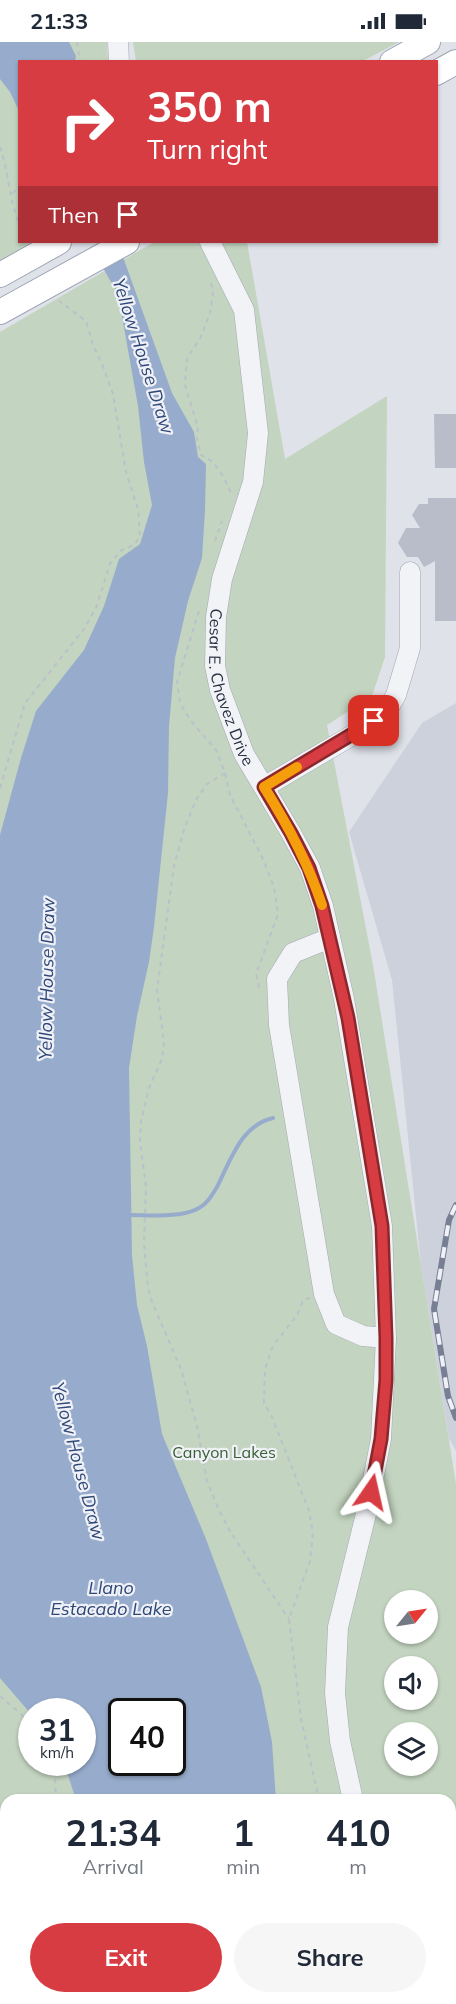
<!DOCTYPE html>
<style>
body{margin:0;font-family:Mulish,sans-serif;background:#f6f6f7;color:#1f2937;height:100vh;display:flex;flex-direction:column;font-size:22px;white-space:nowrap}
*{box-sizing:border-box;margin:0}
p{font-size:20px;color:#747a83}
.icon{flex:none;width:33px;height:33px;fill:none;stroke:currentColor;stroke-width:2;stroke-linecap:round;stroke-linejoin:round}
.map{position:relative;flex:1;overflow:hidden}
.panel{position:absolute;left:0px;top:1752px;width:456px;height:210px;display:flex;flex-direction:column;background:#fff;border-radius:18px 18px 0 0;box-shadow:0 2px 4px #0004}
.panel>*{flex:none}
.guide{position:absolute;left:18px;top:18px;width:420px;height:183px;border-radius:0px;box-shadow:0 2px 4px #0004;background:#d73c43;color:#fff;overflow:hidden}
.needle{width:39px;rotate:60deg}
.controls{position:absolute;left:384px;top:1548px;display:grid;gap:12px}
.controls a{display:grid;place-items:center;width:54px;height:54px;border-radius:50%;background:#fff;box-shadow:0 2px 4px #0004;font-size:30px}
.speed{position:absolute;left:18px;top:1656px;display:flex;gap:12px;font-size:30px;font-weight:700;text-align:center}
.speed>*{display:grid;place-content:center;width:78px;height:78px;border-radius:50%;background:#fff;box-shadow:0 2px 4px #0004;line-height:1}
.speed small{font-size:15px;font-weight:400}
.speed .limit{border:3px solid #111;border-radius:9px;background:#fff;color:#111}
.pin{position:absolute;display:grid;place-items:center;width:51px;height:51px;color:#fff;margin:-26px;border-radius:12px;box-shadow:0 3px 9px #0006}
.me{position:absolute;width:66px;margin:-33px;rotate:11deg;stroke-linejoin:round;filter:drop-shadow(0 0 4px #0008)}
.turn{display:flex;align-items:center;gap:21px;height:126px;padding:0 30px;font-size:27px}
.turn .icon{width:78px;height:78px;stroke-width:2.5}
.turn b{display:block;font-size:42px;line-height:51px}
.then{display:flex;align-items:center;height:57px;padding:0 30px;background:#0003;gap:12px;font-size:22px}
.eta{display:flex;justify-content:space-evenly;align-items:center;height:102px;text-align:center}
.eta b{font-size:36px;font-weight:700;line-height:42px}
.primary-button{display:flex;gap:12px;margin-top:auto;padding:12px 30px}
.primary-button a{flex:1;height:69px;border-radius:36px;background:#d73c43;color:#fff;font-size:24px;font-weight:700;line-height:69px;text-align:center}
.primary-button a+a{background:#f6f6f7;color:#1f2937}
.status{display:flex;justify-content:space-between;align-items:center;height:42px;padding:0 30px;background:#fff;direction:ltr}
.status svg{height:16px;fill:currentColor}
.map>svg:first-child{display:block}
.built{fill:#cdd1db}
.green{fill:#c3d4c0;fill-rule:evenodd}
.water{fill:#97accc;fill-rule:evenodd}
.lines{fill:none;stroke-linecap:round;stroke-linejoin:round}
.stream{stroke:#97accc;stroke-width:4}
.river{stroke:#97accc;stroke-width:24}
.building{fill:#b9bdc9}
.minor-casing{stroke:#a4a8b3;stroke-width:21}
.major-casing{stroke:#9da5b6;stroke-width:26}
.path{stroke:#bdc0c8;stroke-width:2;stroke-dasharray:4.5 4.5;stroke-linecap:butt}
.minor{stroke:#f2f3f7;stroke-width:20}
.major{stroke:#fff;stroke-width:24}
.rail-casing{stroke:#777f94;stroke-width:6}
.rail{stroke:#eff1f7;stroke-width:4;stroke-dasharray:11;stroke-linecap:butt}
.route-casing{stroke:#8c272c;stroke-width:15}
.route{stroke:#d73c43;stroke-width:10}
.slow{stroke:#f59e0b;stroke-width:10}
.labels{text-anchor:middle;stroke-width:4.5;stroke-linejoin:round;paint-order:stroke}
.street-label{font-size:16px;fill:#272e41;stroke:#eff1f7}
.park-label{font-size:16px;fill:#375e33;stroke:#eff1f7}
.water-label{font-size:18px;font-style:italic;fill:#2e4878;stroke:#eff1f7}
</style>
<div class="status"><b>21:33</b><svg viewBox="0 0 49 12"><path d="M0 12V9h3v3zM5 12V6h3v6zM10 12V3h3v9zM15 12V0h3v12zM26 1h20v11H26zM47 4h2v5h-2z"/></svg></div>
<div class="map">
<svg width="456" height="1962" viewBox="0 0 456 1962">
<rect width="100%" height="100%" fill="#dfe2e9"/>
<path class="built" d="M456,661V1409L449,1396L421,1223L392,938L349,790L422,681Z"/>
<path class="green" d="M0,0H107L108,19L20,20V200H45L0,226Z
M133,0H399L363,19H136Z
M154,200H247L285,417L387,354L385,615L372,654L327,683L373,923L456,1442V1869L450,1872V1758H6V1956H305L294,1962H0V290ZM394,1558H428V1592H394ZM394,1624H428V1658H394ZM32,1670H82V1720H32ZM122,1670H172V1720H122ZM394,1690H428V1724H394Z"/>
<path class="water" d="M0,0H69L76,14L75,19L20,20L19,69L10,50L0,37Z
M123,215L172,351L194,390L198,415L206,422L205,469L202,516L188,559L175,616L169,684L168,751L154,885L149,920L137,974L129,1026L132,1213L137,1263L147,1304L162,1392L206,1497L261,1645L272,1700L276,1758H76L64,1721L82,1720V1670H32L31,1672L0,1636V793L21,716L36,669L84,608L104,564L119,517L140,502L152,463L144,420L138,364L118,252L103,226ZM122,1670H172V1720H122Z"/>
<g class="lines">
<path class="stream" d="M131,1173C151,1173 182,1176 199,1166C208,1161 212,1153 217,1145C231,1118 240,1084 273,1076"/>
<path class="river" d="M160,1962L161,1956"/>
</g>
<path class="building" d="M434,372H456V426H435Z
M428,456H456V579H435V519L424,525L418,515H407L398,501L406,486H420L412,473L419,462H428Z"/>
<g class="lines">
<g class="minor-casing">
<g id="minor">
<path d="M118,0L119,20"/>
<path id="s1" d="M210,200L244,268L258,391L253,440L222,537L216,575L215,624L220,648L244,712L291,791L310,826L323,864L344,957L382,1184L386,1296L381,1397L367,1468L338,1585L335,1651L340,1699L353,1758"/>
<path d="M264,745L363,687L385,672L396,653L410,606V530"/>
<path d="M330,896L293,911L277,937L279,983L324,1252L336,1282L363,1294L386,1296"/>
<path d="M450,1895L456,1891"/>
<path d="M336,1962L347,1956"/>
</g>
</g>
<g class="major-casing">
<path id="major" d="M392,20L428,0
M436,31L456,20
M0,233L59,200
M0,270L127,200"/>
</g>
<path class="path" d="M77,0L80,20
M0,105C9,130 9,160 20,183
M12,151L20,146
M211,241L213,251L210,271L200,297L187,316L185,343L198,385L197,396L201,413C218,420 224,436 231,451
M215,499L222,479
M199,569L177,640L180,661L191,679L216,708L225,731L230,753L263,817L274,845L278,872L256,932L260,950
M225,731L207,742L196,758L184,788L174,824L157,948L164,1000L162,1017L149,1046L141,1079L140,1100L146,1144L144,1202L148,1245L152,1260L181,1327L197,1384L207,1439L218,1466L231,1491L289,1577
M0,746L25,661L84,587L96,566L110,522L120,509L134,503L140,494L138,467L126,430L113,352L102,322L93,303L86,279L59,259
M310,1256L303,1258L297,1273L273,1304L265,1327L264,1361L272,1375L309,1469L313,1491L310,1519L289,1577L301,1677L319,1758
M0,1654L23,1674L32,1685
M49,1720L55,1736L56,1758
M50,1962L51,1956"/>
<use href="#minor" class="minor"/>
<use href="#major" class="major"/>
<g class="rail-casing">
<path id="rail" d="M456,1163L449,1178L434,1267L448,1354L456,1376"/>
</g>
<use href="#rail" class="rail"/>
</g>
<g class="lines">
<g class="route-casing">
<path id="route" d="M371,1450L381,1397L386,1338V1296L382,1184L348,976L322,864L309,826L291,791L264,745L374,679"/>
</g>
<use href="#route" class="route"/>
<path class="slow" d="M297,725L264,745C288,783 308,821 322,863"/>
</g>
<g class="labels">
<g class="street-label">
<text dy="6" stroke="none"><textPath href="#s1" startOffset="462">Cesar E. Chavez Drive</textPath></text>
</g>
<g class="park-label">
<text x="224" y="1416">Canyon Lakes</text>
</g>
<g class="water-label">
<text transform="translate(143 314) rotate(72)" y="6">Yellow House Draw</text>
<text transform="translate(47 937) rotate(-89)" y="6">Yellow House Draw</text>
<text transform="translate(78 1419) rotate(75)" y="6">Yellow House Draw</text>
<text x="111" y="1552">Llano<tspan x="111" dy="21">Estacado Lake</tspan></text>
</g>
</g>
</svg>
<div class="controls">
<a><svg class="needle" viewBox="-14 -14 28 28"><path d="M0-13l5 13h-10z" fill="#e53935"/><path d="M0 13l5-13h-10z" fill="#747a83"/></svg></a>
<a><svg class="icon" aria-label="sound" viewBox="0 0 24 24"><path d="M4 9h4l5-4v14l-5-4H4zM17 9q2 3 0 6"/></svg></a>
<a><svg class="icon" aria-label="layers" viewBox="0 0 24 24"><path d="M12 4l9 5-9 5-9-5zM3 14l9 5 9-5"/></svg></a>
</div>
<div class="speed"><div>31<small>km/h</small></div><div class="limit">40</div></div>
<div class="pin" style="left:374px;top:679px;background:#d93025"><svg class="icon" aria-label="arrive" viewBox="0 0 24 24"><path d="M6 21V4h12l-3 4 3 4H6"/></svg></div>
<svg class="me" style="left:371px;top:1450px" viewBox="-20 -20 40 40"><path d="M0-17L14 15 0 8-14 15z" fill="#d73c43" stroke="#fff" stroke-width="4"/></svg>
<div class="guide">
<div class="turn"><svg class="icon" aria-label="right" viewBox="0 0 24 24"><path d="M7 20v-9h11M14 6l5 5-5 5"/></svg><div><b>350 m</b>Turn right</div></div>
<div class="then">Then<svg class="icon" aria-label="arrive" viewBox="0 0 24 24"><path d="M6 21V4h12l-3 4 3 4H6"/></svg></div>
</div>
<section class="panel">
<div class="eta">
<div><b>21:34</b><p>Arrival</p></div>
<div><b>1</b><p>min</p></div>
<div><b>410</b><p>m</p></div>
</div>
<div class="primary-button"><a>Exit</a><a>Share</a></div>
</section>
</div>
